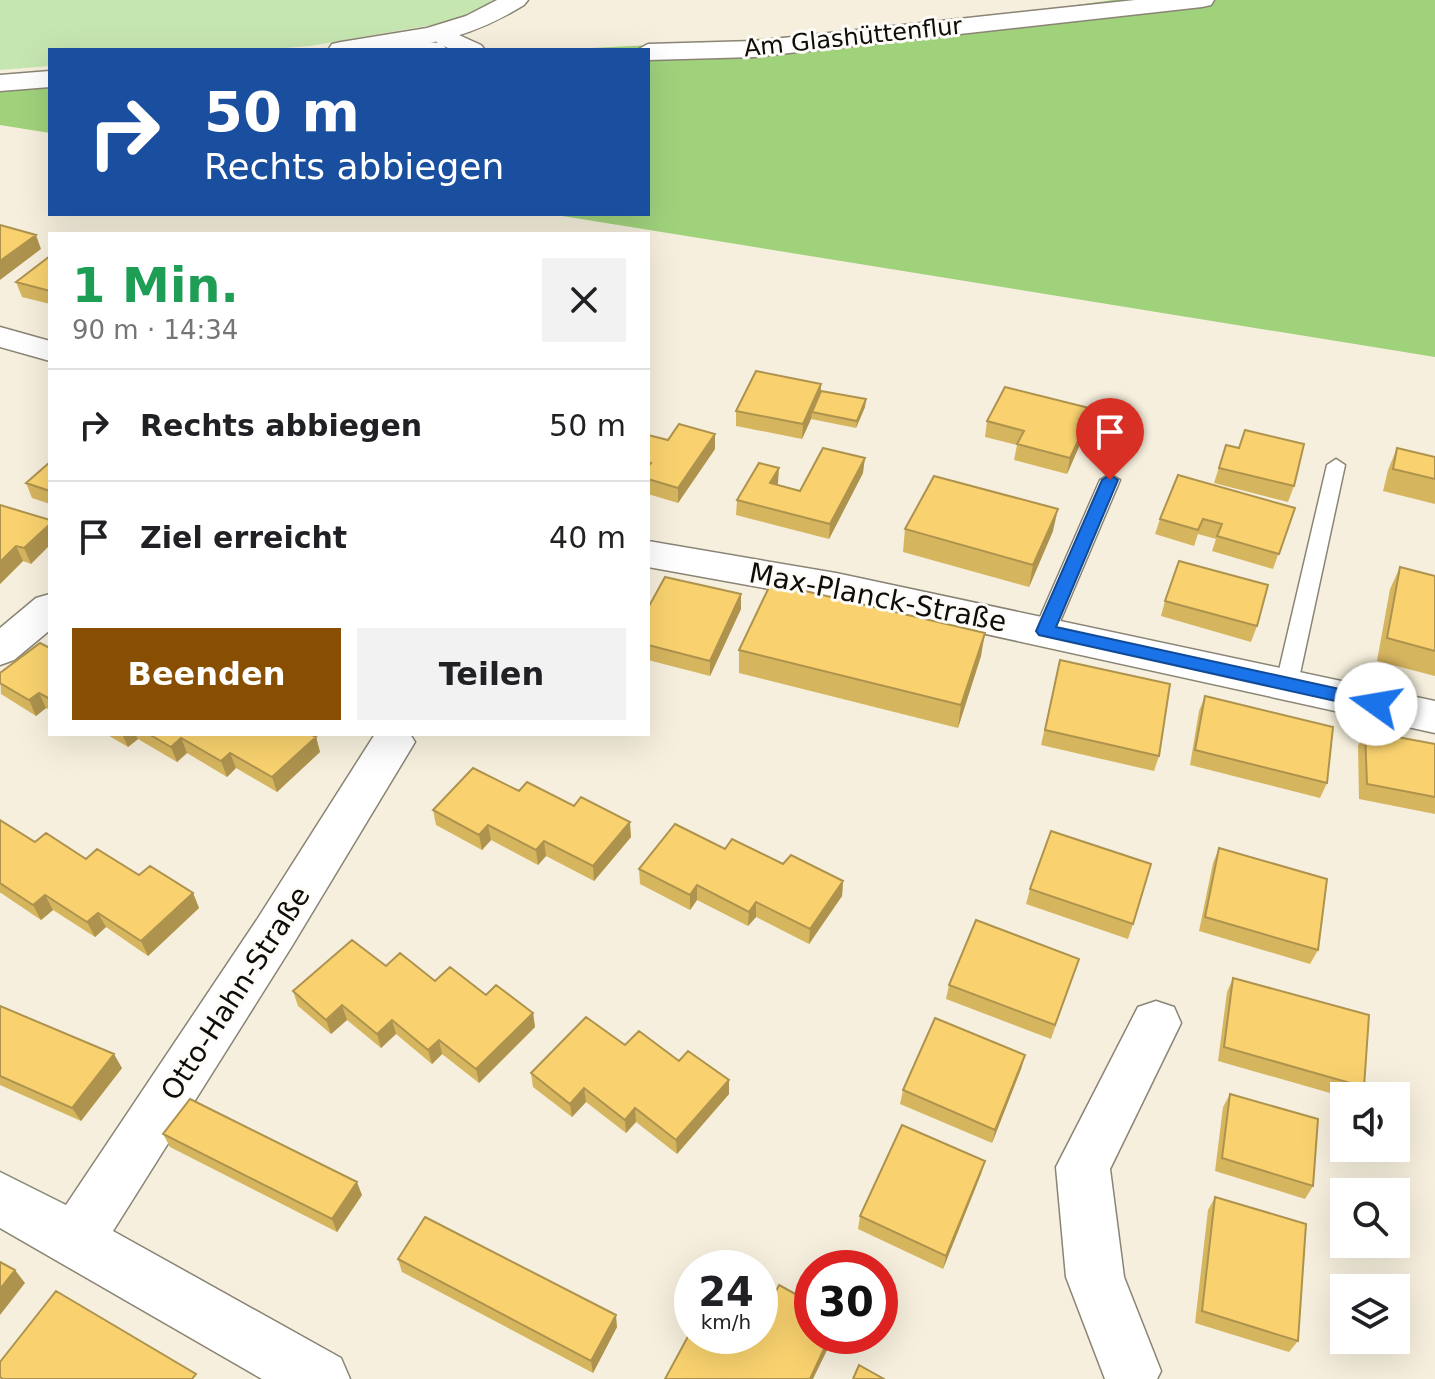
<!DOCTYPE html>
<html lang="de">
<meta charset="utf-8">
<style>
body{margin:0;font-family:"DejaVu Sans",sans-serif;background:#f2f2f2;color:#202124;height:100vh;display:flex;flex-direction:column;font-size:30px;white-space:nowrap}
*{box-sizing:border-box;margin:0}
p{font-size:26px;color:#757577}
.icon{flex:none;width:44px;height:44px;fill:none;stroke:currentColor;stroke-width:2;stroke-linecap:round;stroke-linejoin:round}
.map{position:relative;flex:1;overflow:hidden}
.sheet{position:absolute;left:48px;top:232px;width:602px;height:504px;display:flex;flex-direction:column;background:#fff;border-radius:0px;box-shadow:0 8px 32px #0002}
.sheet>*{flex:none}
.guide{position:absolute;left:48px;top:48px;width:602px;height:168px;border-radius:0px;box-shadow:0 8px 32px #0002;background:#1a4fa0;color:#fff;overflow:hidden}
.controls{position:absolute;left:1330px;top:1082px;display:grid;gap:16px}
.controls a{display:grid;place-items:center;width:80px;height:80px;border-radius:0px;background:#fff;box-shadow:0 8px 32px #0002;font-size:40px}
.speed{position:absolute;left:674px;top:1250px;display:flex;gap:16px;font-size:40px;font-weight:700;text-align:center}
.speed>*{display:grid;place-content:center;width:104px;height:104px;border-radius:50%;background:#fff;box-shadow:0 8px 32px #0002;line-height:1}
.speed small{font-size:20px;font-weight:400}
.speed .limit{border:12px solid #d22;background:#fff;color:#111}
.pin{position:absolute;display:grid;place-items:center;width:68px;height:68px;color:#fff;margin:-82px -34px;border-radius:50% 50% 50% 0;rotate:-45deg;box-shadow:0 0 8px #0007}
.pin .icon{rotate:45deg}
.me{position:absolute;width:88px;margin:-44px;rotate:283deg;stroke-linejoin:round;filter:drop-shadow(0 0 6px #0008)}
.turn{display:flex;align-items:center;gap:28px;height:168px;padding:0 24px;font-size:36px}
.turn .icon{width:104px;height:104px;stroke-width:2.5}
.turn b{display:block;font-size:56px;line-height:68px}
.round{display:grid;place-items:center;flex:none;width:84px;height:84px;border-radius:0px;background:#f2f2f2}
.head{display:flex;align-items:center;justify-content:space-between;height:136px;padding:0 24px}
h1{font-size:48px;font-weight:600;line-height:60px;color:#1e9e55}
.primary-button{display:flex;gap:16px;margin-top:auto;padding:16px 24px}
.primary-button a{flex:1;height:92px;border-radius:0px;background:#884f03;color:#fff;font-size:32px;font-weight:600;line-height:92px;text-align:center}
.primary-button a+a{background:#f2f2f2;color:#202124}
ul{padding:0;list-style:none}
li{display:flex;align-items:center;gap:24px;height:112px;padding:0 24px;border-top:2px solid #e0e0e0}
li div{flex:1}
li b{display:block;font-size:30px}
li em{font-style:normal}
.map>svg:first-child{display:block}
.green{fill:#c6e6b1}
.forest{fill:#a0d27c}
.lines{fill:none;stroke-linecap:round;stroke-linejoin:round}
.service-casing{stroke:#8a8474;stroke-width:3}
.minor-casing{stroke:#8a8474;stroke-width:3}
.tertiary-casing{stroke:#8a8474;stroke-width:3}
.service{fill:#fff;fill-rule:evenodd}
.minor{fill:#fff;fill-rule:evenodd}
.tertiary{fill:#fff;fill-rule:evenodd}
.wall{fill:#d6b55f}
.shaded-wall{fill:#ae934e}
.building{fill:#f9d26f;stroke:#ae934e;stroke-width:2}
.route{fill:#1a73e8;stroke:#114b97;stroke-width:2}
.labels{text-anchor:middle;stroke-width:6;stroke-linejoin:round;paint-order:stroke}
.far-street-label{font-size:24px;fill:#100d08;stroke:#fefcf9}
.street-label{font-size:28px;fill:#100d08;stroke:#fefcf9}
</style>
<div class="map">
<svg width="1435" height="1379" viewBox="0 0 1435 1379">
<rect width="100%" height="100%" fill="#f6efdd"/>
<path class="green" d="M0,0H493L467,19L310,46L258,50H50V66L0,70Z"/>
<path class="forest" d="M1113,0H1435V357L550,214H648V50H551L733,41L960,21Z
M50,74V133L0,125V77Z"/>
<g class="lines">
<g class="service-casing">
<path id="service" d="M1336,459L1345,465L1298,683L1295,689H1279L1276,683L1327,465Z
M1110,474L1120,480L1056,631L1053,636H1037L1034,631L1100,480Z"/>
</g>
<g class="minor-casing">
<path id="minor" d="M1135,0H1214L1211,5L1202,7L754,57L648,60V50H637L648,44L754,41Z
M439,26L481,45L485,50H452L444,46L447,50H374L370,45L374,40L383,37L438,43L426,34L430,29Z
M0,327L50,341V361L0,347Z
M648,541L836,573L1435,701V733L836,601L648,567Z
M50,594V630L14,660L0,665V628L36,598Z
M375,734H410L415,742L292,946L113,1231L341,1358L350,1379H262L0,1228V1172L66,1205L258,918Z
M1156,1001L1174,1007L1181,1023L1110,1169L1124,1277L1161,1371L1157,1379H1105L1066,1277L1056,1167L1138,1007Z"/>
</g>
<g class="tertiary-casing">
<path id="tertiary" d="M497,0H528L524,5C457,46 404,50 328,50L332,44L341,42L427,28L466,16Z
M50,71V87L0,91V75Z"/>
</g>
<use href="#service" class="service"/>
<use href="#minor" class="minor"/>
<use href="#tertiary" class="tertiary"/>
</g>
<path class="wall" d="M50,256V304L22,297L16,282Z
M821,384V391L866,399L865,407L856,428L811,419L802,439L736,426V411Z
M987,421L1089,424L1067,474L1014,460L1017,445L985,437Z
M648,435L668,440L715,449L678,503L648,494Z
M1226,445L1294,486L1288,502L1214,483Z
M1397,448L1435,457V504L1383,491L1388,470Z
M50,462V504L32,498L26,483Z
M863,473L829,539L736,515L737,500L778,483L777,485L800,491Z
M0,505L50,520L31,564L23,561L0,584Z
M1295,508L1273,569L1212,551L1216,539L1198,534L1194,546L1155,534L1160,519Z
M905,529L1053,531L1029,587L903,552Z
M1400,567L1435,576V676L1377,661L1390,589Z
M1165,601L1257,626L1251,642L1161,616Z
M648,608L741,609L710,676L648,660Z
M50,648V710L46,708L36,716L1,694L0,673Z
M739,650L981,656L958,728L739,673Z
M1060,660L1159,756L1154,771L1041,745Z
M1205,696L1327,783L1320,798L1190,765L1199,711Z
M1365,731L1435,744V814L1359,799L1358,746Z
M106,734H310L316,737L320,752L277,792L236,768L227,777L187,753L177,762L138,739L128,747Z
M519,791L631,837L594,881L546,856L538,865L491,840L482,850L436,825L433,810Z
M0,820L35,842L193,893L199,908L148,956L106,927L95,937L53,910L41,920L1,893H0Z
M1219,848L1318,950L1310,964L1199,931L1213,863Z
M725,849L843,881L842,896L809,944L756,917L748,926L697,900L690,910L640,884L639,869Z
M1030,889L1133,924L1128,939L1026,904Z
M1079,959L1051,1039L946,999L949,985Z
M386,966L486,995L533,1013L535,1027L479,1083L442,1054L432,1064L396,1034L381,1048L347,1020L331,1034L298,1006L293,991Z
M1233,978L1364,1087L1358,1096H1344V1097L1218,1061L1227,992Z
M0,1006L122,1068L81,1121L0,1085Z
M625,1045L679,1061L729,1080V1094L677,1154L636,1122L626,1133L586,1102L572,1117L533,1087L531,1073Z
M1025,1055L1021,1069L992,1143L900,1104L903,1090Z
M1230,1094L1313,1186L1305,1199L1215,1171L1223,1107Z
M163,1134L362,1195L337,1232L170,1147Z
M981,1174L943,1269L858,1229L860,1216Z
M1215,1197L1298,1341L1289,1352L1195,1323L1208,1210Z
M398,1259L617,1327L593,1373L402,1272Z"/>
<path class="shaded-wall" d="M36,235L41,249L0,280V261Z
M821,384L820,399L812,412L811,419L802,439L803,424Z
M866,399L865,407L856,428L857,421Z
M1093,409L1089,424L1067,474L1070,458Z
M715,434V449L678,503V488Z
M865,458L863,473L829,539L830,524Z
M779,468L778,483L770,498V483Z
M1058,509L1053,531L1029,587L1033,565Z
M50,524V545L31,564L24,548Z
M16,546L23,561L0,584V562Z
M741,594V609L710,676V661Z
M985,633L981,656L958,728L961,705Z
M39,693L46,708L36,716L29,700Z
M122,734H135L138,739L128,747Z
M316,737L320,752L277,792L272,777Z
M181,738L187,753L177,762L171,747Z
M230,753L236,768L227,777L221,761Z
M630,822L631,837L594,881L593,866Z
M488,825L491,840L482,850L479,835Z
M544,841L546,856L538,865L536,850Z
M843,881L842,896L809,944L810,929Z
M697,885V900L690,910V895Z
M193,893L199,908L148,956L141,941Z
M45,895L53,910L41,920L33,905Z
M756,902V917L748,926L749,912Z
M98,913L106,927L95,937L87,922Z
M342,1005L347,1020L331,1034L326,1020Z
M533,1013L535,1027L479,1083L476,1069Z
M392,1020L396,1034L381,1048L377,1034Z
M439,1040L442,1054L432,1064L428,1050Z
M114,1054L122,1068L81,1121L72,1108Z
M1025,1055L1021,1069L992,1143L995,1130Z
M729,1080V1094L677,1154L676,1140Z
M584,1088L586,1102L572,1117L570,1104Z
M635,1108L636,1122L626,1133L625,1120Z
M985,1161L981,1174L943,1269L946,1256Z
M357,1182L362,1195L337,1232L332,1219Z
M15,1270L25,1283L0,1315V1289Z
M616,1315L617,1327L593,1373L591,1361Z
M830,1336H834L813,1379H810Z"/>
<path class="building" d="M0,225L36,235L0,261Z
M50,256V291L16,282Z
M756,371L821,384L803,424L736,411Z
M1005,387L1093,409L1070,458L1017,444L1024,431L987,421Z
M821,391L866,399L857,421L812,412Z
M679,424L715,434L678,488L648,479V467L651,463L648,462V435L668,440Z
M1245,430L1304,444L1294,486L1219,468L1226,445L1239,448Z
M823,448L865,458L830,524L737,500L759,463L779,468L770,483L800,491Z
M1397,448L1435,457V479L1393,469Z
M50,462V491L26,483Z
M1178,475L1295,508L1279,554L1217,536L1222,524L1203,519L1198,530L1160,519Z
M934,476L1058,509L1033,565L905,529Z
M0,505L50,520V524L24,548L16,546L0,562Z
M1179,561L1268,585L1257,626L1165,601Z
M1400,567L1435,576V651L1387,638Z
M665,577L741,594L710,661L648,645V608Z
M771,583L985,633L961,705L739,650Z
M40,643L50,648V699L39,693L29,700L0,683V673Z
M1060,660L1170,684L1159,756L1045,730Z
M1205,696L1333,727L1327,783L1195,750Z
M1365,731L1435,744V797L1367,784Z
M149,734H310L316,737L272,777L230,753L221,761L181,738L171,747Z
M473,768L519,791L527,782L574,806L581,797L630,822L593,866L544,841L536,850L488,825L479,835L433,810Z
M0,820L35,842L46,833L86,859L97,849L139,875L150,866L193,893L141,941L98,913L87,922L45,895L33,905L0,883Z
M675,824L725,849L732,839L783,864L791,855L843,881L810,929L756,902L749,912L697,885L690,895L639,869Z
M1051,831L1151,864L1133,924L1030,889Z
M1219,848L1327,879L1318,950L1205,917Z
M976,920L1079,959L1055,1025L949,985Z
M352,940L386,966L400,953L435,981L450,967L486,995L496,985L533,1013L476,1069L439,1040L428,1050L392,1020L377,1034L342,1005L326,1020L293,991Z
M1233,978L1369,1015L1364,1087L1224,1047Z
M0,1006L114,1054L72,1108L0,1076Z
M586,1017L625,1045L639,1031L679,1061L688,1051L729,1080L676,1140L635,1108L625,1120L584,1088L570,1104L531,1073Z
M935,1018L1025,1055L995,1130L903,1090Z
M1230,1094L1318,1119L1313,1186L1222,1158Z
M190,1099L357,1182L332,1219L163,1134Z
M902,1125L985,1161L946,1256L860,1216Z
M1215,1197L1306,1224L1298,1341L1202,1311Z
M425,1217L616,1315L591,1361L398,1259Z
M0,1262L15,1270L0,1289Z
M779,1285L812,1303V1336H830L810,1379H665L692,1329V1336H748L752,1338L754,1336H760V1323Z
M56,1291L196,1374L192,1379H3L0,1377V1362Z
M859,1365L884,1379H853Z"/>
<path class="route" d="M1110,475L1118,480L1056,627L1376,697L1382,699L1385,704L1382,708L1376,710L1039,635L1036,631L1102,480Z"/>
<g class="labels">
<g class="far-street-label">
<text transform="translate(853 37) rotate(-6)" y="8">Am Glashüttenflur</text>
</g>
<g class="street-label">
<text transform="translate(878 597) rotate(11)" y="10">Max-Planck-Straße</text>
<text transform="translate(235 993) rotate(-57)" y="10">Otto-Hahn-Straße</text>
</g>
</g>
</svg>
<div class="controls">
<a><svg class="icon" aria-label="sound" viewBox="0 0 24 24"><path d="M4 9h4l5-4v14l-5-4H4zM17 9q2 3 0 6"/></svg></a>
<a><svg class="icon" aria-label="search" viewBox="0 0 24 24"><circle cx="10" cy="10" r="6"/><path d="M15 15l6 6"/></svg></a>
<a><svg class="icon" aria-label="layers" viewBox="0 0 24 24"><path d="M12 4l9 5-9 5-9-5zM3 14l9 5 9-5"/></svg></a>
</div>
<div class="speed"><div>24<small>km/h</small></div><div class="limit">30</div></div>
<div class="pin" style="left:1110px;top:480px;background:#d93025"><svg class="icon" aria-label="arrive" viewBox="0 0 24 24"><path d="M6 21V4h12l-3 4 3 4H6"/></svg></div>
<svg class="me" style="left:1376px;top:704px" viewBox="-20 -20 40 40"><circle r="19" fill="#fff"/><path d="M0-13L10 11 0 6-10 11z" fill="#1a73e8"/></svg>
<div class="guide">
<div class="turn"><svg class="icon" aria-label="right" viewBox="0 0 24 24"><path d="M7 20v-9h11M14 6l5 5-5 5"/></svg><div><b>50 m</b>Rechts abbiegen</div></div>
</div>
<section class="sheet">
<div class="head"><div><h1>1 Min.</h1><p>90 m · 14:34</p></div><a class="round"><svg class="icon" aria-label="close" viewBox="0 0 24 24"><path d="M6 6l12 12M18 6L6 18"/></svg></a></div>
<ul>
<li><svg class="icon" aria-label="right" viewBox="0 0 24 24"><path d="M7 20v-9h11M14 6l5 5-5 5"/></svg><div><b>Rechts abbiegen</b></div><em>50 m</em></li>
<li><svg class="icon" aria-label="arrive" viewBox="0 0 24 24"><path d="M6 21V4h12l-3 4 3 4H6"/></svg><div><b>Ziel erreicht</b></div><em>40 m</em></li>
</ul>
<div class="primary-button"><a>Beenden</a><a>Teilen</a></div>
</section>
</div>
